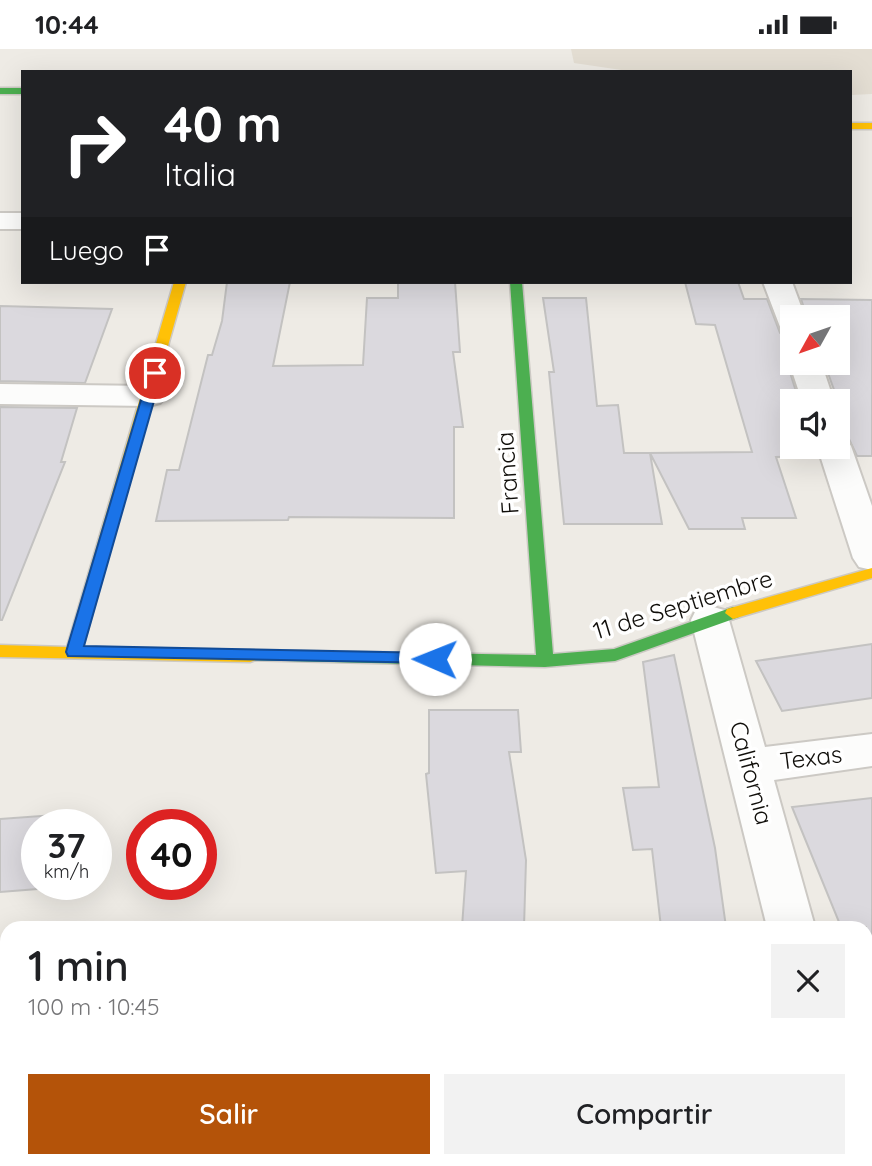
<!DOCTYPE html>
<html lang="es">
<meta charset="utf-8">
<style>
body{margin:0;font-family:Quicksand,sans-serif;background:#f2f2f2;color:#202124;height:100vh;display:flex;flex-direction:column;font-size:26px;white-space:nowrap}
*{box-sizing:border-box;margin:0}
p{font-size:23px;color:#757577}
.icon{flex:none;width:38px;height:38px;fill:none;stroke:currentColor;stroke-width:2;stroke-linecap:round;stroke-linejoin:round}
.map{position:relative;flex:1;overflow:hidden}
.side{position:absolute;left:0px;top:872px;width:873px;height:247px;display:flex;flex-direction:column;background:#fff;border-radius:21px 21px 0 0;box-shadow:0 7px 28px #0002}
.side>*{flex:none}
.top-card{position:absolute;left:21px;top:21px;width:831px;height:214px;border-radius:0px;box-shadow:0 7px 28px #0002;background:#202124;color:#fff;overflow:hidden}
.needle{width:46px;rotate:230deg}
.fabs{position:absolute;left:780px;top:256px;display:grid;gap:14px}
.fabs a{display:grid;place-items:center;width:70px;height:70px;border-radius:0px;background:#fff;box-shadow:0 7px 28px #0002;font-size:35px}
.speed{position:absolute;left:21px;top:760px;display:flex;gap:14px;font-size:35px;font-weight:700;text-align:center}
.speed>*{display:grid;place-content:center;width:91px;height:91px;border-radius:50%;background:#fff;box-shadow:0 7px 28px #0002;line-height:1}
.speed small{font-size:18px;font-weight:400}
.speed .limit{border:10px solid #d22;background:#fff;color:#111}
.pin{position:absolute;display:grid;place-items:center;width:60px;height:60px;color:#fff;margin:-30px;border:4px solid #fff;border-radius:50%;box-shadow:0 2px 7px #0007}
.me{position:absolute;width:77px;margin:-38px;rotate:271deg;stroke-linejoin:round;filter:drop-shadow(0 0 5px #0008)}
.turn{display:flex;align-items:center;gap:24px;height:147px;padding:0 28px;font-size:32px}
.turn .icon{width:91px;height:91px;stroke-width:2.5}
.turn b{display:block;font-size:49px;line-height:60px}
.then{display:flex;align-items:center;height:66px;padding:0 28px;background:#0003;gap:14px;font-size:26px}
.round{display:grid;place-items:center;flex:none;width:74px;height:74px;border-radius:0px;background:#f2f2f2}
.summary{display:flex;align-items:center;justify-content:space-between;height:119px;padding:0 28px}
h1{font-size:42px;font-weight:600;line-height:52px}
.cta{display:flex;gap:14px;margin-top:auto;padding:14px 28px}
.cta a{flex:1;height:80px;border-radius:0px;background:#b45309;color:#fff;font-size:28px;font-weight:600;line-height:80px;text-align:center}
.cta a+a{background:#f2f2f2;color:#202124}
.status{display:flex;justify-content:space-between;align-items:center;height:49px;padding:0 35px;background:#fff;direction:ltr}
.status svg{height:19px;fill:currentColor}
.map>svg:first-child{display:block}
.built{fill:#e4ded3}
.building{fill:#dbd9de;stroke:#c3c2c1;stroke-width:2}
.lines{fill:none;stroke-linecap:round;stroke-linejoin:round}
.street-casing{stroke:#ccc9c4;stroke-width:4}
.fast-casing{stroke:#ccc9c4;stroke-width:3}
.slow-casing{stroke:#ccc9c4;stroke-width:3}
.street{fill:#fcfcfb;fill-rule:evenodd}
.fast{fill:#4caf50;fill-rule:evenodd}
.slow{fill:#ffc107;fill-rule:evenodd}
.route{fill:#1a73e8;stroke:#114b97;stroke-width:2}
.labels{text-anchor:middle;stroke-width:7;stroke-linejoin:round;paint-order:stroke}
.street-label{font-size:24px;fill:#100e0a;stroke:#fff}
</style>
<div class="status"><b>10:44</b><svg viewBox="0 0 49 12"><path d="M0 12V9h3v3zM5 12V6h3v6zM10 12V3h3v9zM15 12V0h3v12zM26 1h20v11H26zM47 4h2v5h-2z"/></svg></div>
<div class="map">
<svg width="872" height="1117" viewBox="0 0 872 1117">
<rect width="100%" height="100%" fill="#eeebe5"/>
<path class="built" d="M571,0H872V45L851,46L850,23H635L574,14Z"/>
<path class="building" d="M227,233H290L273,317L363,316L367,249H398V233H455L460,303H453L463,378H454V469L289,468L288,471L156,472L167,421H179L208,306H212L222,272Z
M685,233H738L744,250H767L780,284L793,288V305L787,314L799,352H793V397H815L818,407L776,408L796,469H742L745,480H689L650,404L752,403L715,276L696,275Z
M543,249H586L597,357L618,356L624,404H650L662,475H564L549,323H554Z
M801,250L872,251V407H857L848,388L838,386V352L824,313H838V268H807Z
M0,257L112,260L85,334L0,332Z
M0,358L77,359L61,413H65L2,571H0Z
M872,595V649L782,662L756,612Z
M674,606L715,799L726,878H661L652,800L633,801L623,739L659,738L643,613Z
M429,661H518L521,703H509L526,811L524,878H462L466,822L436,824L426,725L429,724Z
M872,749V951H870L866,941V878H841L792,758Z
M82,764L81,775H37V835H75V837L0,843V770Z"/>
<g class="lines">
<g class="street-casing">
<path id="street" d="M0,164H23V180H0Z
M763,233H792L805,268H793V286L782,283Z
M793,308V313H821L834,352H802L789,313Z
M0,335L149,337L160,340L165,347L160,354L149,357L0,355Z
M838,388L846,390L851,397L872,457V521L859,518L853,509L817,397H838Z
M710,557L724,561L729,571L765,698L872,685V717L774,731L815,878H767L691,571L696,561Z
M0,936H7V980L0,982Z
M872,1034V1084L866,1085V1035Z
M866,1091L872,1099V1117H824L823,1111H866Z
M224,1111H278V1117H224Z"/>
</g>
<g class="fast-casing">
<path id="fast" d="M0,39H23V45H0Z
M510,233H522L553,605L614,600L733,558L739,560L741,564L739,568L615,612L545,618L244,611L242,607L244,603L250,601L536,606Z"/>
</g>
<g class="slow-casing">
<path id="slow" d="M850,74H872V80H850Z
M174,233H186L83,598L250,601L256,603L258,607L256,611L250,613L0,608V596L67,598Z
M872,519V529L733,570L725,564L727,560Z"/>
</g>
<use href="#street" class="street"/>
<use href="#fast" class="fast"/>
<use href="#slow" class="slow"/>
</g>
<path class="route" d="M155,320L162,324L84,597L435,604L443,610L440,614L68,607L66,603L149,324Z"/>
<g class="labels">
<g class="street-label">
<text transform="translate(508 424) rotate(-94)" y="8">Francia</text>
<text transform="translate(683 556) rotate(-17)" y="8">11 de Septiembre</text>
<text transform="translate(811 709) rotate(-7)" y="8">Texas</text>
<text transform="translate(751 724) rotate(75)" y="8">California</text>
</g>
</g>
</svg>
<div class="fabs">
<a><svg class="needle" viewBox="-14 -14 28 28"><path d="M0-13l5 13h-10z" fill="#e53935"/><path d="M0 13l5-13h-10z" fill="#757577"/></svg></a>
<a><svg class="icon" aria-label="sound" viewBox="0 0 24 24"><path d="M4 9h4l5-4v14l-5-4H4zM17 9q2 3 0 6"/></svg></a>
</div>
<div class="speed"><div>37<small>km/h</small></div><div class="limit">40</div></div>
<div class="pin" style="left:155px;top:324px;background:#d93025"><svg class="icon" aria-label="arrive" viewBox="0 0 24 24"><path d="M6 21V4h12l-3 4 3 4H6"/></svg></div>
<svg class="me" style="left:435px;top:610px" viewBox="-20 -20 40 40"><circle r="19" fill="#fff"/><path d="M0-13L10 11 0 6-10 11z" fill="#1a73e8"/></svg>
<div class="top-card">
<div class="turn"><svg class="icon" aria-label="right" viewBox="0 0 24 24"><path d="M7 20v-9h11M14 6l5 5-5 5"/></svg><div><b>40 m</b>Italia</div></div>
<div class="then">Luego<svg class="icon" aria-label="arrive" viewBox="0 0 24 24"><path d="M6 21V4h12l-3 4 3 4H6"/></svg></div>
</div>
<section class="side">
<div class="summary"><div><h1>1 min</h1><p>100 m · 10:45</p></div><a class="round"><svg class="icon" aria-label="close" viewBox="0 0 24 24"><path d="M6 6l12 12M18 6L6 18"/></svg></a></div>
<div class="cta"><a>Salir</a><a>Compartir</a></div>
</section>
</div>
